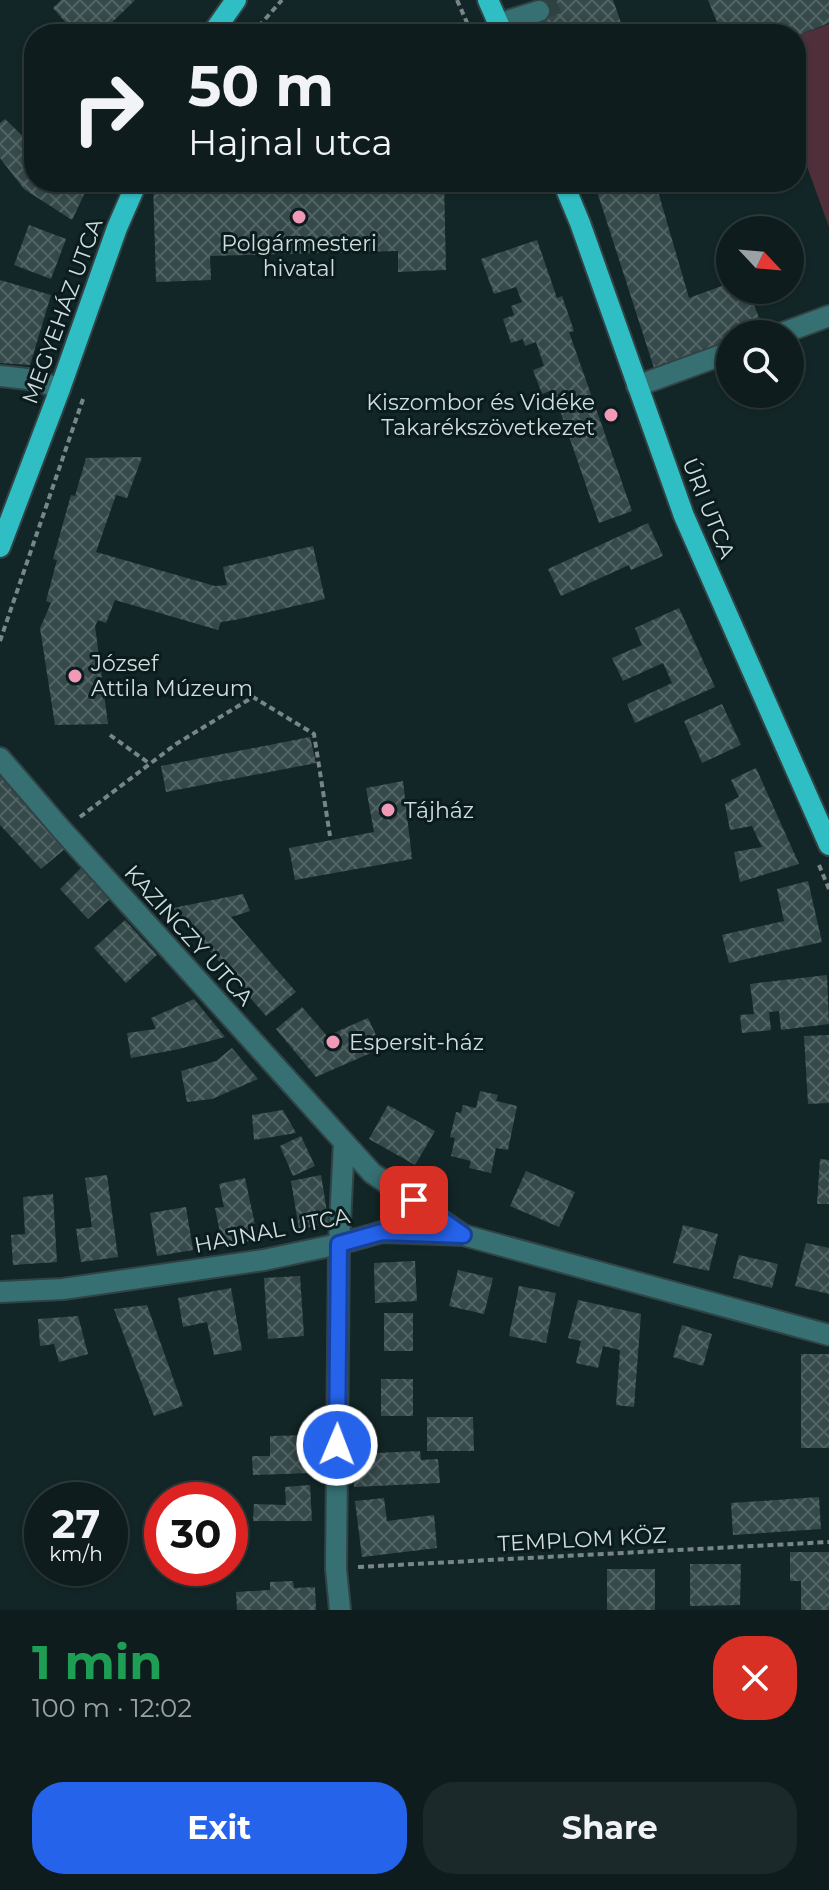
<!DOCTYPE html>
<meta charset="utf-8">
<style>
body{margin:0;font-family:Montserrat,sans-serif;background:#1c292a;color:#f1f3f6;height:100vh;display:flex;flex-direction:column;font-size:30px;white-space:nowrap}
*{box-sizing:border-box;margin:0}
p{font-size:26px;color:#9ba1a4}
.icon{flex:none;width:44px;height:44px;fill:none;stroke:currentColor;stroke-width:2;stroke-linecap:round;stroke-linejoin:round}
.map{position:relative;height:1610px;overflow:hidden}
.sheet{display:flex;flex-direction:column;background:#0e1c1d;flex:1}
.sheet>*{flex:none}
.banner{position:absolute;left:24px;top:24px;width:782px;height:168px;border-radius:32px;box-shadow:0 2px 6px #0004,0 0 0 2px #2e3a3b;background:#0e1c1d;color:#f1f3f6;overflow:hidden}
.needle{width:52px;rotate:116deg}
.fabs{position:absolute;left:716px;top:216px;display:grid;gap:16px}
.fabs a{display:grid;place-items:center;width:88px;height:88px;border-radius:50%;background:#0e1c1d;box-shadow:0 2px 6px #0004,0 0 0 2px #2e3a3b;font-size:40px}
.speed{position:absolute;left:24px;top:1482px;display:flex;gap:16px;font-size:40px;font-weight:700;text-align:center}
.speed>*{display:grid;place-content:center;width:104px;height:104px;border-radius:50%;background:#0e1c1d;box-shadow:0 2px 6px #0004,0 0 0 2px #2e3a3b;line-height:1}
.speed small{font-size:20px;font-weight:400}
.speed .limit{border:12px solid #d22;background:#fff;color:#111}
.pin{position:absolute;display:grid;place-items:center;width:68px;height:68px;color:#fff;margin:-34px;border-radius:16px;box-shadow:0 4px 12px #0006}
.me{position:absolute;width:88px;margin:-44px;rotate:1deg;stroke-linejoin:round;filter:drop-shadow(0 0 6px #0008)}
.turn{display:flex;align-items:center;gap:28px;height:168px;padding:0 32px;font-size:36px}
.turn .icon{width:104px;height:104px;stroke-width:2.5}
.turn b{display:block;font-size:56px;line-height:68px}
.round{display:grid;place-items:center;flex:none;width:84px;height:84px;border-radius:32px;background:#1c292a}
.overview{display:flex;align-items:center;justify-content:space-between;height:136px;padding:0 32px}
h1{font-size:48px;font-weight:700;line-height:60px;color:#1e9e55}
.primary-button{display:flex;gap:16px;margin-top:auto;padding:16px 32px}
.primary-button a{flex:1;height:92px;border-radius:32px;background:#2563eb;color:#fff;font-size:32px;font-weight:700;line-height:92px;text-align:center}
.primary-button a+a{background:#1c292a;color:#f1f3f6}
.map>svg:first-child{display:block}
.green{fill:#4f303a}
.building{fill:url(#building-cross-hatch)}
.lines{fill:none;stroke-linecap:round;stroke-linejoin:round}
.minor-tunnel{stroke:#304142;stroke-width:20;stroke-dasharray:20 10;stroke-linecap:butt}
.minor-casing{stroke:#314344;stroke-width:24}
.major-casing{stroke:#314344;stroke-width:24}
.path{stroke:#788687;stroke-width:4;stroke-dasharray:6 4;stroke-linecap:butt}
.minor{stroke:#367073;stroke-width:20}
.major{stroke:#30bec5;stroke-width:20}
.route-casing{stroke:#184099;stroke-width:20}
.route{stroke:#2563eb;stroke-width:14}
.poi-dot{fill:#f09ab5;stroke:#0a1c1d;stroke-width:3}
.labels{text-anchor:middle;stroke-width:6;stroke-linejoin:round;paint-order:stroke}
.poi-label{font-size:22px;fill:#d1dcdd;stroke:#0a1c1d;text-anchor:start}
.street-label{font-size:22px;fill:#d1dcdd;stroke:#0a1c1d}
</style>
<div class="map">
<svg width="829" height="1610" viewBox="0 0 829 1610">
<defs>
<pattern id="building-cross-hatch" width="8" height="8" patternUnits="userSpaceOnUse" patternTransform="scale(2)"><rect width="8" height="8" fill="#36494a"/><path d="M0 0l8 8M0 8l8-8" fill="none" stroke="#526364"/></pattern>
</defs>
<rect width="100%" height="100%" fill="#132627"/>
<path class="green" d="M829,24V227L796,136V36Z"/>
<path class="building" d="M61,0H135L100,34H58L67,24L53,8Z
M534,0H613L625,34H548Z
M708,0H829V23L796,36V34H722Z
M5,119L34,147V182H90L72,220L24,189L0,158V123Z
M153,182H444L446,270L398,272V251L210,256L211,280L156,282Z
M594,182H674L657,188L689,298L730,283V290H748L763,328L746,334H730V340L654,368Z
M29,225L66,239L51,279L14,265Z
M537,240L557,298L562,296L574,331L569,332L632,511L599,523L553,390L542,394L533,370L544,366L536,342L525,346L523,339L511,343L503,319L514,315L511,306L522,302L516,287L494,294L481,259Z
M0,280L51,295L30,365L0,363Z
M142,457L127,498L116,495L96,552L215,586L227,585L223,567L313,546L325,599L235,620L221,622L218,630L115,600L106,623L98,620L95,626L108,724L55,725L40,628L51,603L46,601L57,560L53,559L71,495L75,496L86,458Z
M648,523L663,556L631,570L629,565L561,596L548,569Z
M679,608L715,687L635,723L627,704L672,683L663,663L623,681L612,658L642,645L635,628Z
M722,704L741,745L702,763L684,721Z
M310,737L316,763L166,792L161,766Z
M756,768L799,864L740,882L734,852L762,847L752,826L730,830L725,804L739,797L731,780Z
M0,776L66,848L41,869L0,825Z
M403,781L412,859L295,880L289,848L374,832L366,788Z
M82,867L111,898L88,919L60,889Z
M808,881L822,942L729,963L722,935L784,921L777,889Z
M243,894L250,911L231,917L296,992L266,1016L173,908Z
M125,920L157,955L126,983L94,948Z
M827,975L829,1024L781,1030L779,1011L769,1012L771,1030L742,1033L740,1015L754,1014L750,984Z
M194,999L225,1037L179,1049L131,1058L127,1033L156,1029L151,1018Z
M302,1007L327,1036L368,1018L382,1048L316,1077L276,1029Z
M829,1035V1103L808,1104L804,1036Z
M232,1048L258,1079L212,1099L187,1102L181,1071L216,1061Z
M480,1091L498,1095L496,1101L517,1106L508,1150L496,1148L491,1173L469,1168L471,1161L451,1156L455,1138L450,1137L456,1112L461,1113L463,1105L476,1108Z
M388,1105L435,1131L415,1165L369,1139Z
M283,1110L296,1133L254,1140L252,1115Z
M301,1136L315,1166L293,1176L280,1146Z
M820,1159L829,1160V1204H817Z
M526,1171L575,1192L559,1227L510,1206Z
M107,1175L118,1257L81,1262L76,1229L92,1227L85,1178Z
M321,1175L329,1224L299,1229L291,1181Z
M245,1178L258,1239L223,1247L215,1208L224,1207L219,1184Z
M53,1194L57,1262L13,1265L11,1235L25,1234L23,1197Z
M186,1207L193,1250L157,1256L150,1213Z
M683,1225L718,1234L709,1271L673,1263Z
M806,1243L829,1248V1294L795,1286Z
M739,1255L778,1264L772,1288L733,1278Z
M415,1261L417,1301L375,1303L374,1263Z
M458,1270L493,1278L484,1314L449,1306Z
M300,1276L304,1336L268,1339L264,1278Z
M519,1286L556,1293L546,1343L509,1336Z
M231,1288L242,1350L214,1355L207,1322L183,1327L178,1298Z
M578,1300L641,1314L634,1407L616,1405L620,1350L603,1346L598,1368L576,1363L581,1341L568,1338Z
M147,1305L183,1406L154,1416L114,1309Z
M384,1313H413V1351H384Z
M78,1316L88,1354L59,1362L54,1344L40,1346L38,1319Z
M682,1325L712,1334L703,1366L673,1357Z
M801,1354H829V1448H801Z
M381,1379H413V1416H381Z
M427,1417H473L474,1451H427Z
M309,1435L310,1473L253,1475L252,1456H270V1436Z
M420,1451L421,1460L438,1459L440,1483L354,1487L353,1454Z
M310,1485L312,1521H253L254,1504L286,1505L285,1487Z
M819,1497L821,1529L733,1535L731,1503Z
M384,1498L387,1521L434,1515L437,1548L362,1557L355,1501Z
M790,1552H829V1610H801V1581H790Z
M690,1564H741L740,1605L690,1606Z
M607,1569H655V1610H607Z
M293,1581L294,1588L315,1587L316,1610H237L236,1592L270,1590V1582Z"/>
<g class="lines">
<path class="minor-tunnel" d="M539,11L566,0"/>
<g class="minor-casing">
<path id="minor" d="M498,24L539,11
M780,334L829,316
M0,376L36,380L60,389
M637,386L730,352
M0,758L62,830L372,1173L463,1235
M0,1292L63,1289L264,1260L339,1244L382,1232L463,1235L829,1335
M340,1610L336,1569L339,1244L344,1142"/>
</g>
<g class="major-casing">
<path id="major" d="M488,0L503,34
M212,34L236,0
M563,182L580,223L684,516L829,845
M0,547L60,389L117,228L137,182"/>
</g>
<path class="path" d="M457,0L472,34
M252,34L282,0
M0,641L83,399
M110,735L150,764
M80,817L176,744L253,697L314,734L330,836
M819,865L829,889
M358,1567L829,1542"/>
<use href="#minor" class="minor"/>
<use href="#major" class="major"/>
</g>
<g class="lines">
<g class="route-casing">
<path id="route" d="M337,1445L339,1244L382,1232L463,1235L414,1200"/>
</g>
<use href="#route" class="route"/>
</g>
<g class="poi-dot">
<circle cx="299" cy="217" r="8"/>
<circle cx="611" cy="415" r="8"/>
<circle cx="75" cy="676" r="8"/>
<circle cx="388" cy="810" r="8"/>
<circle cx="333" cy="1042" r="8"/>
</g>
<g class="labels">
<g class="poi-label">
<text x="299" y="251" text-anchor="middle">Polgármesteri<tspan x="299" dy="25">hivatal</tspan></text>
<text x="595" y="410" text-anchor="end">Kiszombor és Vidéke<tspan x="595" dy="25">Takarékszövetkezet</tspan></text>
<text x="91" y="671">József<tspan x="91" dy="25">Attila Múzeum</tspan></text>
<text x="404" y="818">Tájház</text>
<text x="349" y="1050">Espersit-ház</text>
</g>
<g class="street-label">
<text transform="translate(62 311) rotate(-70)" y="8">MEGYEHÁZ UTCA</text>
<text transform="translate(709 508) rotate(68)" y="8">ÚRI UTCA</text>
<text transform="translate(189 935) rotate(48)" y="8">KAZINCZY UTCA</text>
<text transform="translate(272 1230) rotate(-11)" y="8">HAJNAL UTCA</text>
<text transform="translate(582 1539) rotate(-3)" y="8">TEMPLOM KÖZ</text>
</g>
</g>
</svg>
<div class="fabs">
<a><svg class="needle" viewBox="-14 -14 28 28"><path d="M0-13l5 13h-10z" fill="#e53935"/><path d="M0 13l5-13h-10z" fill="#9ba1a4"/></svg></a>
<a><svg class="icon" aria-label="search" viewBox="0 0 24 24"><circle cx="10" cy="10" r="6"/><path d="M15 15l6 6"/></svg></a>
</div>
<div class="speed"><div>27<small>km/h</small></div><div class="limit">30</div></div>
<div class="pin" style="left:414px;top:1200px;background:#d93025"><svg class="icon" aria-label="arrive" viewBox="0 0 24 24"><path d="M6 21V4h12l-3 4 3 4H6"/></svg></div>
<svg class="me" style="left:337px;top:1445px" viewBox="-20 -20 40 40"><circle r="17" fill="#2563eb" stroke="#fff" stroke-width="3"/><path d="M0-11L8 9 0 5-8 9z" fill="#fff"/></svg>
<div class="banner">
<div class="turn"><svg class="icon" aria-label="right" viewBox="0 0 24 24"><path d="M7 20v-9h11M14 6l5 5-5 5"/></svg><div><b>50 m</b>Hajnal utca</div></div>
</div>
</div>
<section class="sheet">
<div class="overview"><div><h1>1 min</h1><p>100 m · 12:02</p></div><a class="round" style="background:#d93025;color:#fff"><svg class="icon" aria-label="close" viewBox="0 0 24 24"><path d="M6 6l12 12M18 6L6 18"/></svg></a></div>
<div class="primary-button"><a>Exit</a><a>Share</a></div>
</section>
